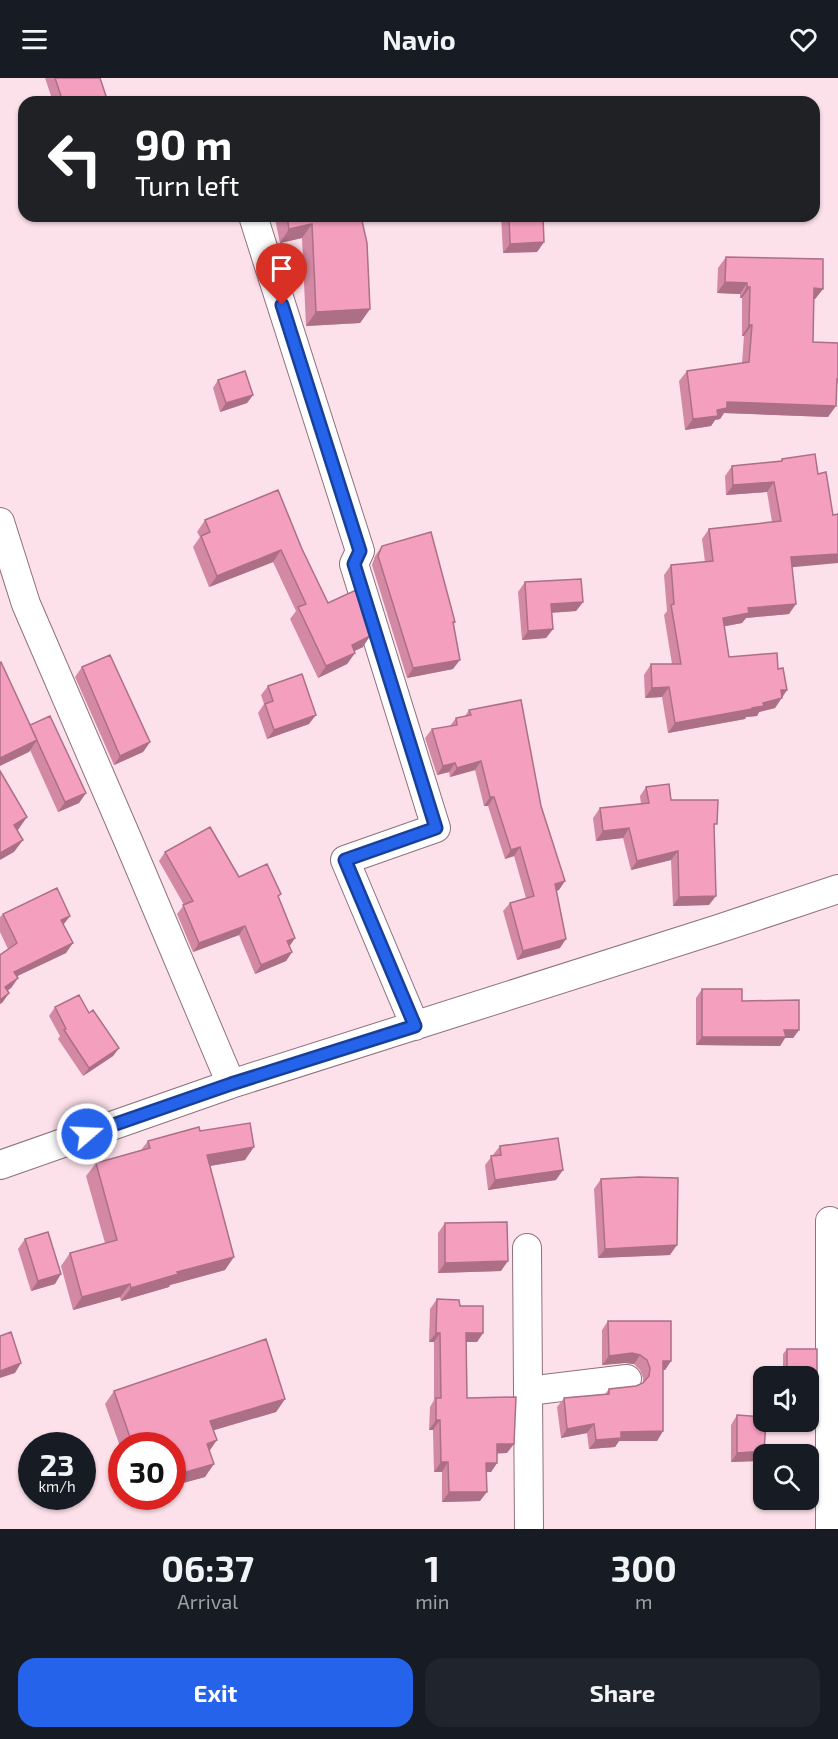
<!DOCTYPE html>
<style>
body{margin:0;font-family:"Exo 2",sans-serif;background:#20242c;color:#f1f3f6;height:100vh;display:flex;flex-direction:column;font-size:22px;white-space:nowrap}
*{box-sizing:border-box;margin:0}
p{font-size:20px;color:#9ea1a6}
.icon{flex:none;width:33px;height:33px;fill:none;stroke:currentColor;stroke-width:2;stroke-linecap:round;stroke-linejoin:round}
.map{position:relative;height:1451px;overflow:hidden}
.drawer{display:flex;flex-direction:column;background:#171b24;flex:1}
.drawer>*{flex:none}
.guide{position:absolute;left:18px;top:18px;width:802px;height:126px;border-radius:18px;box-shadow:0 2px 4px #0004;background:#202124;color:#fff;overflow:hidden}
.buttons{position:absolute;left:753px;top:1288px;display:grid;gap:12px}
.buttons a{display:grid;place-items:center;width:66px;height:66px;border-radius:12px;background:#171b24;box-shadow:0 2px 4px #0004;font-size:30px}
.speed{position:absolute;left:18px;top:1354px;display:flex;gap:12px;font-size:30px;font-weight:700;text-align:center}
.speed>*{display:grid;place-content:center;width:78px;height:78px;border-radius:50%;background:#171b24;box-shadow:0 2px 4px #0004;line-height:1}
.speed small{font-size:15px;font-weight:400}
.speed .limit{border:9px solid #d22;background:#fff;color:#111}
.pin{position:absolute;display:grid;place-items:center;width:51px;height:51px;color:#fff;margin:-62px -26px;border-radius:50% 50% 50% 0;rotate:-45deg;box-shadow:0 0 6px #0007}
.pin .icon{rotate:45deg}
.me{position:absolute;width:66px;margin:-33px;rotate:71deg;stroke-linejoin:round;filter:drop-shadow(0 0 4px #0008)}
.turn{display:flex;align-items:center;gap:21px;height:126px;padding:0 18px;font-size:27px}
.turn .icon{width:78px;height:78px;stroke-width:2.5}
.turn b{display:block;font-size:42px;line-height:51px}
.eta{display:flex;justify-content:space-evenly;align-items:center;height:102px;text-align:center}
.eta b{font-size:36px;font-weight:700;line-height:42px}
.primary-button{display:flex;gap:12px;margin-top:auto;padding:12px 18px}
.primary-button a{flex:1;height:69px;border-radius:18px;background:#2563eb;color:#fff;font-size:24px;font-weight:700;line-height:69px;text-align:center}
.primary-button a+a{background:#20242c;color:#f1f3f6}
header{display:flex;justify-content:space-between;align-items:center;height:78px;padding:0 18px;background:#171b24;font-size:27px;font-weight:700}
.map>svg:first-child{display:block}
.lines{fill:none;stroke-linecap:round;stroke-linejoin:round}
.minor-casing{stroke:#8f717b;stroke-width:30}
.minor{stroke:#fff;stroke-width:28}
.wall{fill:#d389a4}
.shaded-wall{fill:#ac6f86}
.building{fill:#f59fbf;stroke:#ac6f86;stroke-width:1.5}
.route-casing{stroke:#184099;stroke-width:15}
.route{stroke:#2563eb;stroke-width:10}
</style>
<header><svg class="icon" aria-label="menu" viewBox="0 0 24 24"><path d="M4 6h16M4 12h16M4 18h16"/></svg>Navio<svg class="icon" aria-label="heart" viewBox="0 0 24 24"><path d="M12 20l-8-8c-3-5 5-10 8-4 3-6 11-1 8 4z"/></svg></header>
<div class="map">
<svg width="838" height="1451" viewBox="0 0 838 1451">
<rect width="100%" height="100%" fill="#fde1ea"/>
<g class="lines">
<g class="minor-casing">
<path id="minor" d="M253,138L360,473L354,486L436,750L345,782L415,948
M0,444L26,526L130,767L231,1006
M0,1087L231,1006L718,851L838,811
M527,1170L529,1451
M528,1313L627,1301
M830,1451V1143"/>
</g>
<use href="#minor" class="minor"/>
</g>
<path class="wall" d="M45,0H100L108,24H53Z
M277,138H361L370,231L360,245L306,248L302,160L280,165L275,141Z
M501,138H543L544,164L537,174L503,175Z
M726,179L823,211L815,221H814L813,264L838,265V304L837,306L828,339L724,335L720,341L715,342L711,348L685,352L679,303L687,293L742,285L744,258H742V220H740V216L717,215L718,190Z
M218,302L253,317L247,325L220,334L213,310Z
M782,381L792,489L789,536L746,540L742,545L724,548L729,579L778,591L787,612L775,630L759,634L757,638L746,639L745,641L668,655L662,619L645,620L644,597L651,586H672L664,537L667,533L664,497L671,487L705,484L702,461L709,451L772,444L767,414L726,417L725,398L732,388L780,384Z
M205,442L302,471L328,525L363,569L354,573L355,575L347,586L318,600L290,541L296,533L273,484L209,509L193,469L200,459L197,454Z
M382,468L455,544L454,546L453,591L407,600L372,487L375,478Z
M525,504L583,524L576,533L552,535L553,551L546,560L522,562L518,514Z
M82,589L150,664L143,674L114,687L75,599Z
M268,608L309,646L267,661L258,635L264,626L261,617Z
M469,632L541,728L559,812L556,813L560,870L517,882L503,833L510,825L526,820L514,778L505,781L488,728H484L475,692L450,699L449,694L437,697L425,660L432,651L450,648L456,640L465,638Z
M30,647L86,715L79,725L58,734L30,672L29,674Z
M646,709L671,722L714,752L709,827L673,828L671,782L631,792L623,760L596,763L593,740L600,730L641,726L640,718Z
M165,774L239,799L279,820L295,860L289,868L292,874L286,883L255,896L239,857L193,874L177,836L184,827L159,783Z
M3,836L70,838L63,847L66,875L17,898L18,900L11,910L7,913L9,915L2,925L8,871L0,854V839Z
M702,911L742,923L799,952L793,960H785L780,968L696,967V920Z
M55,929L89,935L119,970L113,978L83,998L58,961L60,958L49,938Z
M200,1053L245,1082L210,1088L225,1192L170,1207L169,1209L121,1223L120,1219L73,1232L61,1188L70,1175L105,1165L86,1098L96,1085L141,1072L148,1063Z
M500,1068L556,1102L488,1112L485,1087Z
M601,1101L670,1177L598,1180L594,1111Z
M445,1145L501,1193L438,1195V1155Z
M25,1161L55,1206L31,1213L18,1171Z
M437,1221L460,1228L483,1255L477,1264H466L467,1320L507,1375H497V1385L491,1394H486L480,1423L442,1424V1394H434L433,1352H429L430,1329L434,1322V1264H429L430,1231Z
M608,1243L671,1283L665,1292H663V1353L657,1363H619L615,1369L589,1371L587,1355L561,1360L557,1329L564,1320L605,1316L609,1311L636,1308L643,1305V1300L640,1292L634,1286L625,1285L602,1287V1252Z
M787,1271L817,1295L813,1300H808V1299H783V1276Z
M114,1313L285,1321L276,1334L214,1352L205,1399L172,1408V1368H122V1374L105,1326Z
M737,1337L764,1373L758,1383L731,1384V1347Z"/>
<path class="shaded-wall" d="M312,146L302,160L280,165L289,151Z
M544,164L537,174L503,175L510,166Z
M725,204L747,205L740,216L717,215Z
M747,209H750L742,220H740Z
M814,210L823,211L815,221H806Z
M370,231L360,245L306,248L316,234Z
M749,247H752L744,258H742Z
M253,317L247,325L220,334L226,325Z
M727,324L836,328L828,339L724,335L720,341L715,342L711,348L685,352L693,341L717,332Z
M774,404L767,414L726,417L733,407Z
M281,472L273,484L209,509L217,498Z
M838,476V485L784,490L791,479Z
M583,524L576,533L544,535L551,526Z
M796,526L789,536L746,540L742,545L716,550L723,540L748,530Z
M553,551L546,560L522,562L528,553Z
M370,558L363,569L344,578L352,567Z
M355,575L347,586L318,600L326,588Z
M460,582L453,591L407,600L413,590Z
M669,609L662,619L645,620L652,610Z
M781,612H787L775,630L759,634L757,638L746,639L745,641L668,655L675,645L752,630L763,625Z
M316,637L309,646L267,661L274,652Z
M37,662L29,674L0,688V680Z
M150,664L143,674L114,687L120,678Z
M481,683L475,692L450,699L457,690Z
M455,685L449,694L437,697L443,688Z
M86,715L79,725L58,734L65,724Z
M490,719H494L488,728H484Z
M27,739L18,752L6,759L14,747Z
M629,750L623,760L596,763L603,753Z
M23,762L14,774L0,782V775Z
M520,769L514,778L505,781L511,772Z
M678,773L671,782L631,792L637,783Z
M565,803L559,812L549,815L555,806Z
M716,818L709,827L673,828L679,819Z
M70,838L63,847L61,842Z
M245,848L239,857L193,874L199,865Z
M295,860L289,869L287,863Z
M566,861L560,870L517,882L523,873Z
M73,865L66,875L7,903L14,894Z
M292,874L286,883L255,896L261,887Z
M18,900L11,910L0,918L5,909Z
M9,915L2,925L0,926V922Z
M784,952H799L793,960H785L780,968L696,967L702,959Z
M119,970L113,978L83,998L89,990Z
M254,1069L245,1082L197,1090L207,1077Z
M563,1092L556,1102L488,1112L495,1102Z
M677,1167L670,1177L598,1180L605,1171Z
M234,1179L225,1192L170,1207L169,1209L121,1223L131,1210L177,1194Z
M508,1183L501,1193L438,1195L445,1185Z
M61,1196L55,1206L31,1213L38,1203Z
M130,1206L120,1219L73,1232L82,1219Z
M436,1255H440L434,1264H429Z
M466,1255H483L477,1264H459Z
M632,1275L640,1277L634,1286L625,1285L602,1287L609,1278Z
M663,1283H671L665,1292H656Z
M21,1285L15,1295L0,1300V1293Z
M817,1295L813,1300H808V1299H784L787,1296Z
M285,1321L276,1334L201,1356L210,1343Z
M436,1342H440L433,1352H429Z
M594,1346L587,1355L561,1360L567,1351Z
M663,1353L657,1363H619L615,1369L589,1371L596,1362L621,1354Z
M217,1362L208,1375L207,1366Z
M497,1366H514L507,1375L490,1376Z
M764,1373L758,1383L731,1384L737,1375Z
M441,1384H448L442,1394H434Z
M486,1385H497L491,1394H479Z
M214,1386L205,1399L172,1408V1398Z
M449,1414H487L480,1423L442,1424Z"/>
<path class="building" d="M55,0H100L108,24H63Z
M287,138H361L367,165L370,231L316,234L312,146L289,151Z
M509,138H543L544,164L510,166Z
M726,179L823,181V211L814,210L813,264L838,265V301H837L836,328L727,324V330L717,332L718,338L693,341L687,293L749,284L752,247H749L750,209H747V205L725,204Z
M245,293L253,317L226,325L218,302Z
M815,376L818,396L826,394L833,437L838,436V476L791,479L796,526L748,530L749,535L723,540L729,579L777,575L778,591L783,590L787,612H781L782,620L763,625L764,628L752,630V631L675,645L669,609L652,610L651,586H681L671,527L674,526L671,487L713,483L709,451L781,443L774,404L733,407L732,388L782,383V381Z
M278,412L302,471L328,525L356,512L370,558L352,567L355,575L326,588L298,529L306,526L281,472L217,498L201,458L210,454L205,442Z
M431,454L455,544H453L460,582L413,590L378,478L382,468Z
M581,501L583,524L551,526L553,551L528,553L525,504Z
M110,577L150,664L120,678L82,589Z
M1,584L37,662L0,680V585Z
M302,596L316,637L274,652L265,626L273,623L268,608Z
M521,622L541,728L565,803L555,806L566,861L523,873L510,825L534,818L520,769L511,772L494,719H490L481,683L457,690L455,685L443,688L432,651L457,647L456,640L471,637L469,632Z
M50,638L86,715L65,724L30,647Z
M0,693L27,739L14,747L23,762L0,775Z
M669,706L671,722H718L717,746H714L716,818L679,819L678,773L637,783L629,750L603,753L600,730L649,725L646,709Z
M210,749L239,799L267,786L281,816L278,818L295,860L287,863L292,874L261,887L245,848L199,865L183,827L193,823L165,774Z
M57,810L70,838L61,842L73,865L14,894L18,900L5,909L9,915L0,922V877L17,865L3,836Z
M702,911H742V923L799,922V952H784L786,959H702Z
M79,917L89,935L93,932L119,970L89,990L64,952L66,951L55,929Z
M250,1045L254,1069L207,1077L234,1179L177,1194L178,1196L131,1210L130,1206L82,1219L70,1175L117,1162L96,1085L150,1070L148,1063L199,1049L200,1053Z
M558,1060L563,1092L495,1102L491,1078L501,1077L500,1068Z
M639,1099L678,1100L677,1167L605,1171L601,1101Z
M507,1144L508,1183L445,1185V1145Z
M48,1154L61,1196L38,1203L25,1161Z
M437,1221L459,1222L460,1228H483V1255H466L467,1320L516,1319L514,1366H497V1385H486L487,1414H449L448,1384H441L440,1342H436V1320H441L440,1255H436Z
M608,1243H671V1283H663V1353L621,1354V1360L596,1362L594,1346L567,1351L564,1320L609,1316V1311L636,1308L643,1305L649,1298L650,1290L647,1282L640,1277L632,1275L609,1278Z
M11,1254L21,1285L0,1293V1258Z
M266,1261L285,1321L210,1343L217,1362L207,1366L214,1386L172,1398V1368H148L147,1364L136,1368H133L114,1313Z
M787,1271H817V1295L787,1296Z
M737,1337L764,1339V1344H766L764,1373L737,1375Z"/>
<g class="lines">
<g class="route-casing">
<path id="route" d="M87,1056L231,1006L415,948L345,782L436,750L354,486L360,473L282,227"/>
</g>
<use href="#route" class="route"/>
</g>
</svg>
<div class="buttons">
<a><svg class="icon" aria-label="sound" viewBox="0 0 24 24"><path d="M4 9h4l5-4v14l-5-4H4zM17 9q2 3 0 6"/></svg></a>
<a><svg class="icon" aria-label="search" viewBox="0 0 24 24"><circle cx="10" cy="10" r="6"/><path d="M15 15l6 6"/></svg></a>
</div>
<div class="speed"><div>23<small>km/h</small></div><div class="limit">30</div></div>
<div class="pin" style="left:282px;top:227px;background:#d93025"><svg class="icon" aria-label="arrive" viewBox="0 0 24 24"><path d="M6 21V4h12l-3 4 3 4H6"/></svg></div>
<svg class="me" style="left:87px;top:1056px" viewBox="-20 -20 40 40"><circle r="17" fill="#2563eb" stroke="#fff" stroke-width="3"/><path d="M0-11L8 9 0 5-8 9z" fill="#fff"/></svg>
<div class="guide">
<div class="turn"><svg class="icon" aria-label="left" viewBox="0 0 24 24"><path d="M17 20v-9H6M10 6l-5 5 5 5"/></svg><div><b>90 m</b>Turn left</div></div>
</div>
</div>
<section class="drawer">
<div class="eta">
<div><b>06:37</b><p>Arrival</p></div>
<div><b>1</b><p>min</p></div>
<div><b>300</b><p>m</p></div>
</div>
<div class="primary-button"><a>Exit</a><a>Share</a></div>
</section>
